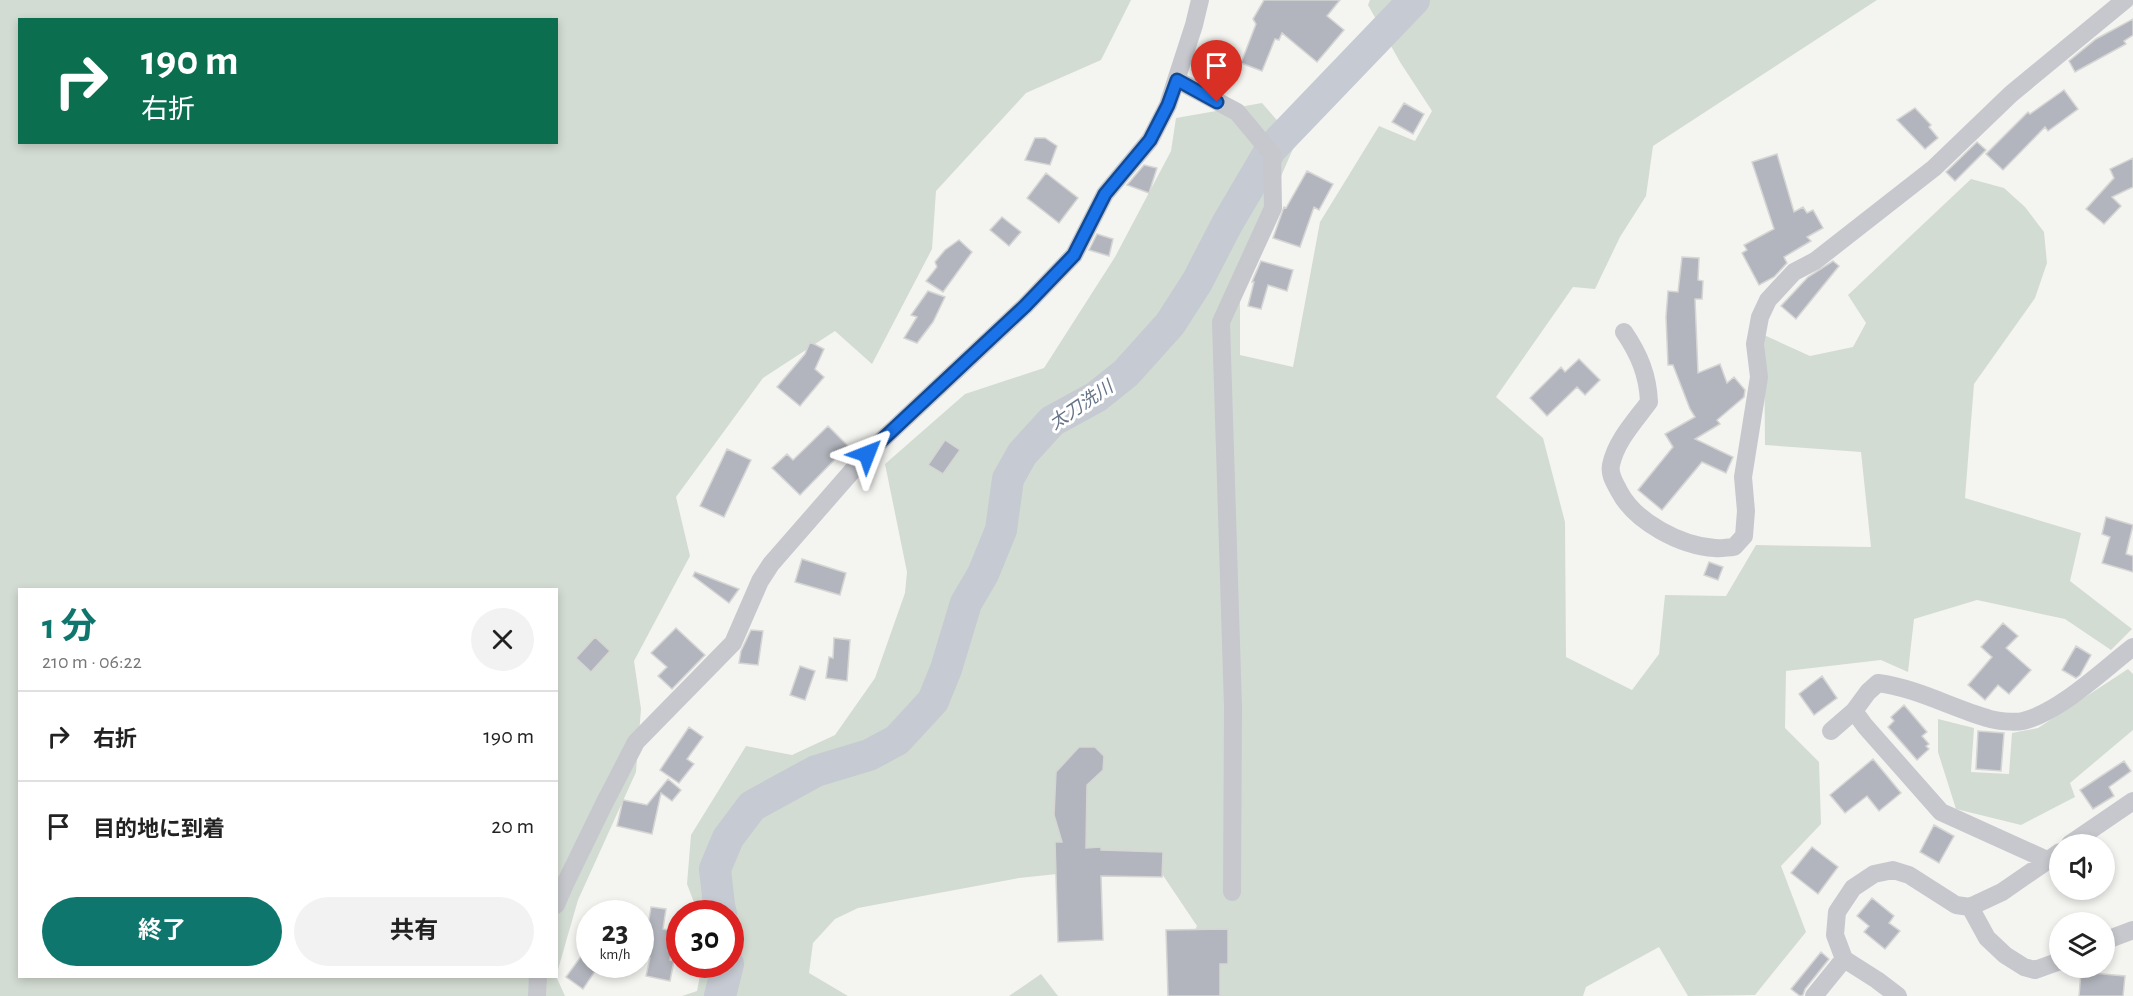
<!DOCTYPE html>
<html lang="ja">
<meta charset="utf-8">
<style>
body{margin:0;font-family:"Alegreya Sans","Noto Sans JP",sans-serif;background:#f2f2f2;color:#222;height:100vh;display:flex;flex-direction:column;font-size:22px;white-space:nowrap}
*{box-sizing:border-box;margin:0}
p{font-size:20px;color:#767676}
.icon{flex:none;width:33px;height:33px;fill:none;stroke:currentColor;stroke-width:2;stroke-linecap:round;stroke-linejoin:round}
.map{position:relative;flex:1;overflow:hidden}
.details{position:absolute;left:18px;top:588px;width:540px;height:390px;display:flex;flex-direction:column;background:#fff;border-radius:0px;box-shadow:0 3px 9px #0003}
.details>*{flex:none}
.guide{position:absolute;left:18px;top:18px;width:540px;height:126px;border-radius:0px;box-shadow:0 3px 9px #0003;background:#0b6e4f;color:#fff;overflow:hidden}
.fabs{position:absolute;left:2049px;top:834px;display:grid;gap:12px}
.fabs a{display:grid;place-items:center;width:66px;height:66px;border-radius:50%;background:#fff;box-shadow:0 3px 9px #0003;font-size:30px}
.speed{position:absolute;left:576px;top:900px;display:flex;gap:12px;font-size:30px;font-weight:700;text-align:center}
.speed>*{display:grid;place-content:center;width:78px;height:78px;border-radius:50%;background:#fff;box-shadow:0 3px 9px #0003;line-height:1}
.speed small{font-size:15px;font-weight:400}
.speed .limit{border:9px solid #d22;background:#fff;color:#111}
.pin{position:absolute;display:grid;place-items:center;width:51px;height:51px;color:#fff;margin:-62px -26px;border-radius:50% 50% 50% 0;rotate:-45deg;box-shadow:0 0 6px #0007}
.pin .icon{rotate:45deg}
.me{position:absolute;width:66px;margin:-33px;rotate:45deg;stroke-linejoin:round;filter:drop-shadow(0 0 4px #0008)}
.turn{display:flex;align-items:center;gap:21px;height:126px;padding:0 24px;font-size:27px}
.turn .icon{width:78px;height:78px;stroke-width:2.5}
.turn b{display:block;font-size:42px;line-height:51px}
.round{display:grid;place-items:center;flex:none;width:63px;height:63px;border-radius:32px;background:#f2f2f2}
.summary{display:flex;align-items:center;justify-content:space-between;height:102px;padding:0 24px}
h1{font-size:36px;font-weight:700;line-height:45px;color:#0f766e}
.primary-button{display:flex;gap:12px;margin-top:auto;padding:12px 24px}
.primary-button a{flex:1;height:69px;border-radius:36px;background:#0f766e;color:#fff;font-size:24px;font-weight:700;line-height:69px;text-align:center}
.primary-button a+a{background:#f2f2f2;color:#222}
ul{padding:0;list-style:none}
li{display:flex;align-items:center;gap:18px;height:90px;padding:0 24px;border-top:2px solid #e0e0e0}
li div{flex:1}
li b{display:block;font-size:22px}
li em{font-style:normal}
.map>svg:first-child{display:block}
.green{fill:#d3dcd2;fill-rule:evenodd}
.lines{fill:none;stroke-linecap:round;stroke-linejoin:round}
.river{stroke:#c6cad2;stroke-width:32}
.building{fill:#b2b5bd;stroke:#d5d6d4;stroke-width:1.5}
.street{stroke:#c7c8cd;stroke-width:18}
.route-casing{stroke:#114b97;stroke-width:15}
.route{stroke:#1a73e8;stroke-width:10}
.labels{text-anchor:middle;stroke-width:6;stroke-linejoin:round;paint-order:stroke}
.water-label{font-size:18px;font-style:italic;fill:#647386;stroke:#fff}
</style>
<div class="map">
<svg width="2133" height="996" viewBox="0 0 2133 996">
<rect width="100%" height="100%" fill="#f4f5f1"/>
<path class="green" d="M0,0H1131L1101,60L1026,93L936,191L932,249L872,364L835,331L763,378L676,497L690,556L634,661L641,709L636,772L578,900L557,973L556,590H20V976H556L565,996H0ZM20,20H556V142H20Z
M1370,0H1877L1653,146L1646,196L1620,237L1595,289L1573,287L1496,397L1543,438L1565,522L1566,657L1632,690L1659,654L1665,595L1726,596L1756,545L1871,547L1861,452L1765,445L1764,335L1810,356L1853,347L1866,323L1848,295L1971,179L2004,188L2025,207L2044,232L2047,263L2035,298L1974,384L1965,498L2081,533L2070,581L2132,629L2111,650L2065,619L1977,600L1914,619L1908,672L1881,660L1786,671L1785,728L1819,762L1821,824L1781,866L1806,932L1755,995L1688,996L1659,947L1586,987L1583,996H1220L1183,955L1197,926L1150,856L1076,872L1019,878L858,908L835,919L813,943L809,973L848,996H682L697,991L702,965L730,964V914L698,913L687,884L691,835L746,746L792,755L835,735L875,678L905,593L907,572L885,464L965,394L1044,368L1115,257L1171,151L1176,118L1262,103L1296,142L1254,238L1240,295V355L1293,367L1320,222L1379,126L1415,141L1432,111L1400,62L1368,5Z
M2128,669L2133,674V730L2070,783L2075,797L2021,825L1956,809L1938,752V719L1974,728L1971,772L2009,774L2012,733L2038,728Z
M1041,974L1058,996H1009Z"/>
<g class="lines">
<path class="river" d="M721,914L719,905L715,869L728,838L752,806L816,771L869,755L897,740L933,701L946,669L966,603L983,574L1001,530L1008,479L1022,454L1052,421L1096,397L1126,373L1170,324L1197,282L1227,224L1271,149L1414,0
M720,996L728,964"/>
</g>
<path class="building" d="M1264,0H1340L1327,16L1344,30L1317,62L1282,33L1279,40L1275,39L1262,71L1241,63L1256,24L1253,19Z
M2133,19V35L2124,41L2126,44L2075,72L2069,61L2096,39Z
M2064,90L2078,109L2048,131L2045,127L2003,170L1986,154L2028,112L2030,114Z
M1404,103L1424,114L1413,134L1392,122Z
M1915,108L1931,125L1929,127L1938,138L1925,149L1897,120Z
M1035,138H1045L1057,146L1050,165L1025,160Z
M1977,142L1986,150L1955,181L1946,172Z
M1777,154L1794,212L1803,207L1807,213L1813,210L1823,228L1807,237L1811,241L1784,257L1787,263L1774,277L1759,285L1742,253L1747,250L1744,245L1774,229L1752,162Z
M2133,158V187L2112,197L2121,206L2104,224L2086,209L2114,178L2110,169Z
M1144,165L1157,168L1149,193L1127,185Z
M1307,171L1333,184L1319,210L1314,207L1300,247L1273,238L1284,207L1286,208Z
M1046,173L1078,198L1059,223L1027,198Z
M1002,217L1021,232L1009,246L990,230Z
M1097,234L1113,239L1109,256L1089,250Z
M959,240L972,252L943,292L926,281L937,267L935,262L945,250Z
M1682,257L1699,258L1698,280L1703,281L1702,299H1695L1698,373L1720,364L1727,383L1734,377L1745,390L1744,397L1717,420L1720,424L1695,439L1733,457L1726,473L1702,462L1662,510L1638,490L1673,447L1665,434L1695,417L1690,409L1673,365H1668L1666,317L1668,291L1678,292Z
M1261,261L1293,270L1287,291L1268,285L1261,309L1248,306L1254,282H1252Z
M1833,261L1839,266L1796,319L1781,306L1808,277Z
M928,291L945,297L933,322L917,343L904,338L917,317L911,315Z
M810,342L824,349L815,369L824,377L800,406L777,387L805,354Z
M1579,359L1600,380L1585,395L1577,387L1547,416L1530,398L1561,367L1565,372Z
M828,426L848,446L800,495L772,468L787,454L793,460Z
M945,440L960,450L943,474L928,465Z
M727,449L751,460L724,517L700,506Z
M2106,517L2133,525L2126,554L2133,556V572L2102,563L2110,537L2102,534Z
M802,559L846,573L840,595L795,582Z
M1709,562L1723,567L1718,580L1704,575Z
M695,572L739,589L729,603L693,576Z
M2003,623L2018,636L2006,648L2031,670L2009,694L1998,685L1985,700L1968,685L1992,657L1981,647Z
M676,628L705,655L672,689L658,676L667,667L651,653Z
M751,630L763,631L758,665L739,663L741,651Z
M595,637L610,651L591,672L576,658Z
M834,638L850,640L847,681L826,678L829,657L833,658Z
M2076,646L2091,655L2080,675L2076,678L2062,670Z
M800,666L815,671L805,700L790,695Z
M1822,676L1837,698L1814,715L1799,694Z
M1904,705L1927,732L1922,736L1929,744L1926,746L1929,749L1917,760L1888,727L1894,721L1891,717Z
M689,727L703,737L687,759L694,764L679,783L660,770Z
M1978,731L2004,733L2001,771L1976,769Z
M1079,747H1095L1104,756L1103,770L1087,785L1086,848L1101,847V850L1163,852L1162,877L1101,876L1103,940L1058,942L1055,842H1062L1054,815L1056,772Z
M1873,759L1901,793L1879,811L1867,796L1845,813L1830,795Z
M2124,761L2131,771L2109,787L2114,796L2093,809L2080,790Z
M668,779L681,790L672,801L661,793L652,834L617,826L623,800L647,805Z
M1934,825L1954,836L1939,863L1920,852Z
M1812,847L1838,867L1818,894L1791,873Z
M1872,898L1894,916L1889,923L1900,931L1885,949L1864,932L1869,926L1857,916Z
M651,907L666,909L663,929L675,932L670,960L674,961L670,981L646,976L650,958L643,957Z
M1228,929V964H1220V996H1168L1166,930Z
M590,944V964H600L583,989L566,977Z
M1821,952L1829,959L1805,989L1803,995L1800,996L1791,989Z
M2081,972L2125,976L2123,996H2079Z"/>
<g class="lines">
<path class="street" d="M1177,80L1237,112L1272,154L1273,208L1221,322L1233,707L1232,892
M1624,332C1639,354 1648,375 1649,402C1635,421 1616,441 1611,465C1609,475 1615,483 1619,491C1635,522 1681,546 1715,548C1721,549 1728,547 1734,547L1744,536L1746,511L1743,477L1759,377L1755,344L1760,317L1768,300L1794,272L1815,261L1934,168L2011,94L2125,0
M1831,731L1854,711
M2070,844L2133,801
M2047,860L1941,812L1865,726L1854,711L1868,692L1878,683C1916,688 1950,707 1987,718C1996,721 2014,723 2023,721C2060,712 2103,670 2133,647
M556,905L565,884L604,804L636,742L733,643L760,581L771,564L867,454L1025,306L1074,255L1105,194L1150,140L1168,105L1194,25L1200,0
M1970,907L1987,938L2005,955L2024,967L2035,970L2060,961
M2104,941L2133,930
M537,996L538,976
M1814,996L1844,959
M1898,996L1877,980L1844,959L1835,935L1837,912L1853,888L1874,874L1893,870L1909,875L1956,905L1970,907L2002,892L2060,852"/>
</g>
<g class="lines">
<g class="route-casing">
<path id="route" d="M867,454L1025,306L1074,255L1105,194L1150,140L1168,105L1177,80L1217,102"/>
</g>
<use href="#route" class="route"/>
</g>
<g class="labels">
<g class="water-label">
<text transform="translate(1081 405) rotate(-34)" y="6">太刀洗川</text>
</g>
</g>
</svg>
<div class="fabs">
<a><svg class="icon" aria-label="sound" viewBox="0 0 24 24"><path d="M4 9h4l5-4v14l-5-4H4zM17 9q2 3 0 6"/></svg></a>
<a><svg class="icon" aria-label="layers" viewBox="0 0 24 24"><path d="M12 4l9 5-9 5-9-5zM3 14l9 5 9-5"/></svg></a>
</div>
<div class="speed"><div>23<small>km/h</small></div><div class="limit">30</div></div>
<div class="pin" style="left:1217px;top:102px;background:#d93025"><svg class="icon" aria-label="arrive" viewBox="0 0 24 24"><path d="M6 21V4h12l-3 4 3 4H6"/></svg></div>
<svg class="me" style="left:867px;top:454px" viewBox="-20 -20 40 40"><path d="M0-17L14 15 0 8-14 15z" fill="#1a73e8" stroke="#fff" stroke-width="4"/></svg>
<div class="guide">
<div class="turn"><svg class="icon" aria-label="right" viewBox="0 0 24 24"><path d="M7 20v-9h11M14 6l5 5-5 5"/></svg><div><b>190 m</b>右折</div></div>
</div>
<section class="details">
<div class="summary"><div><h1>1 分</h1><p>210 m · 06:22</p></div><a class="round"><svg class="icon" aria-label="close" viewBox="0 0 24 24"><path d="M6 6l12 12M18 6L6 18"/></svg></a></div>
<ul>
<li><svg class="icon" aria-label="right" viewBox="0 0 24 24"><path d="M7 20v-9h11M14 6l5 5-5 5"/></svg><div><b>右折</b></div><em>190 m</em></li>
<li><svg class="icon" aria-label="arrive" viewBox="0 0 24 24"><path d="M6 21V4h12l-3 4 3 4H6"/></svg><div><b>目的地に到着</b></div><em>20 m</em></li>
</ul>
<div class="primary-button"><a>終了</a><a>共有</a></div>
</section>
</div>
